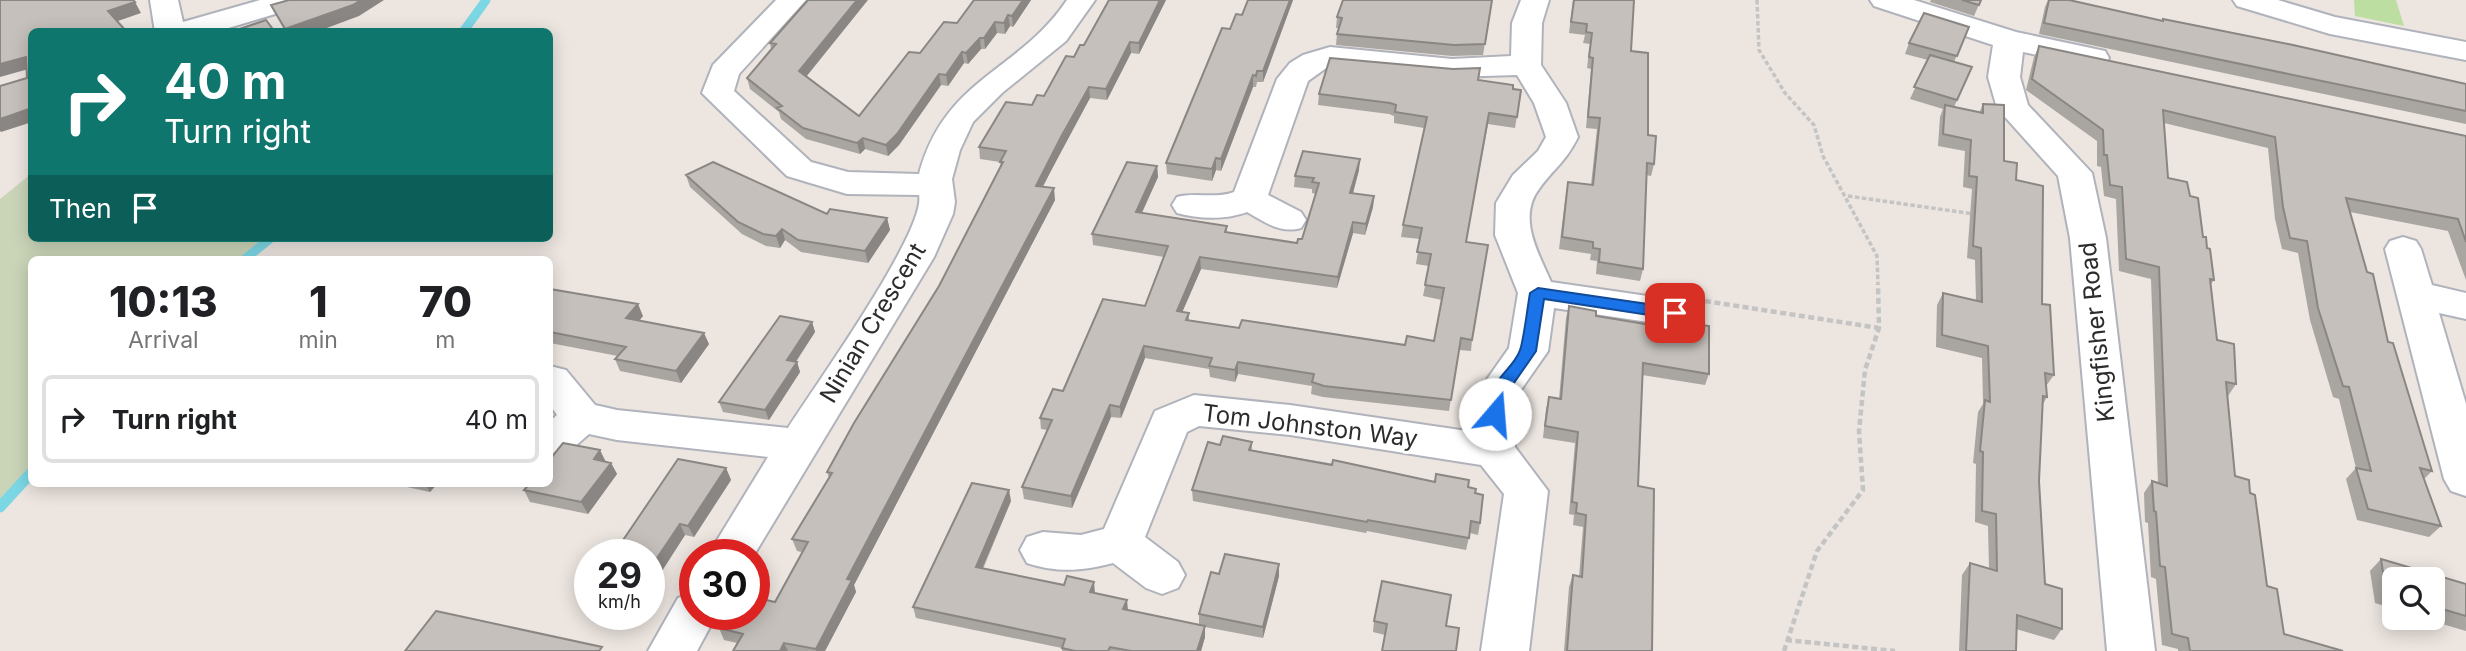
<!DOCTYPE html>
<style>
body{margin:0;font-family:Inter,sans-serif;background:#f6f6f6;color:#202124;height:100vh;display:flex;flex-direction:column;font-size:26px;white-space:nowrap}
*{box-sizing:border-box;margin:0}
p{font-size:23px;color:#757577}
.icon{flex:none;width:38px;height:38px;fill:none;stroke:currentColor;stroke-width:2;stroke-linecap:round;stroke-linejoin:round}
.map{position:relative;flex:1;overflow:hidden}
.side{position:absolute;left:28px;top:256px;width:525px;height:231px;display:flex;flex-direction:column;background:#fff;border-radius:10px;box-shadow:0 4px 18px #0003}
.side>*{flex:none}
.guide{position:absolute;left:28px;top:28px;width:525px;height:214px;border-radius:10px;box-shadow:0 4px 18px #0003;background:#0f766e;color:#fff;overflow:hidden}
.tools{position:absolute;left:2382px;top:567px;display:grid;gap:14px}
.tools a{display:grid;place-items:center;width:63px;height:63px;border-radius:10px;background:#fff;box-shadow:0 4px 18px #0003;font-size:35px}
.speed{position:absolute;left:574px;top:539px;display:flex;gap:14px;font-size:35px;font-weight:700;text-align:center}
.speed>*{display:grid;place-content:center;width:91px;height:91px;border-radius:50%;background:#fff;box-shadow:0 4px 18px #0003;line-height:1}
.speed small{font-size:18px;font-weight:400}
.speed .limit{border:10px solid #d22;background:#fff;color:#111}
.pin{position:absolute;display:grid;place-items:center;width:60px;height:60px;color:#fff;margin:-30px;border-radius:14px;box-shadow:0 4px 10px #0006}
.me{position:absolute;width:77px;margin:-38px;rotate:18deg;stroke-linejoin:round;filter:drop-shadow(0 0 5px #0008)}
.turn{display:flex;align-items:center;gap:24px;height:147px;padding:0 21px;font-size:32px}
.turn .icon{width:91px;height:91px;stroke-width:2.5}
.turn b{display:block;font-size:49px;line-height:60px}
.then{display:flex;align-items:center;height:66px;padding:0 21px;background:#0003;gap:14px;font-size:26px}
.eta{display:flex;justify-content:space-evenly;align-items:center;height:119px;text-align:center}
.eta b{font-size:42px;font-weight:800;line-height:49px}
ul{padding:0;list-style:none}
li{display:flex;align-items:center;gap:21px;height:88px;margin:0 14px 10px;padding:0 7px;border:4px solid #e0e0e0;border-radius:10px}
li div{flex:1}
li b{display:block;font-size:26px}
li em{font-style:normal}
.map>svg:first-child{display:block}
.green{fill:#bddea1}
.cemetery{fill:#cad5b8}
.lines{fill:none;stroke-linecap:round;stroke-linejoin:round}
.stream-far1{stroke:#7cd7e5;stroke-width:9}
.stream{stroke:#7cd7e5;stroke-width:11}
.minor-casing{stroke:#b0b3bb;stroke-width:4}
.path-far1{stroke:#c4c4c4;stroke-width:3.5;stroke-dasharray:4.5 2.5;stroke-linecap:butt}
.path{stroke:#c4c4c4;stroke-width:4.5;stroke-dasharray:6 3.5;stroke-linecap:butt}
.minor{fill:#fff;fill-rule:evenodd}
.wall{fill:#a9a5a1}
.shaded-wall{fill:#8a8683}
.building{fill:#c5c0bb;stroke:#8a8683;stroke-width:2}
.route{fill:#1a73e8;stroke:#114b97;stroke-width:2}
.labels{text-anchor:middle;stroke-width:6;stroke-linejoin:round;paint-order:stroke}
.street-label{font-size:24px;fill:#2c2c2c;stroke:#fff}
</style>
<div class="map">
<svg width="2466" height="651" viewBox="0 0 2466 651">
<rect width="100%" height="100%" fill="#ece5e0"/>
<path class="green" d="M2354,0H2396L2404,26L2355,16Z"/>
<path class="cemetery" d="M31,174L32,238H271L245,259H32L31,469L0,506V199Z"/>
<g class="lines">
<path class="stream-far1" d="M463,32L486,0
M245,259L271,238"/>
<path class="stream" d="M0,507L32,472"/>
<g class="minor-casing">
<path id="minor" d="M150,0H178L183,22L260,0H306L302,6L215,32H155Z
M776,0H806L739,74L734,91L811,162L848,172L919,174C945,77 1019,72 1067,0H1095L1066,41L1002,93L973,122L960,150L952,179L955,202L953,214L934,257L754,555H708L768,457L617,440L589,434L565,455L550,460V421L557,415L550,405V366L566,370L595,405L617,410L788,428C812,390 927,230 919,195L847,194L787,176L702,93L713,65Z
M1521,0H1549L1542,23L1541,65L1566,103L1578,137C1565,163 1554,168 1539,189C1517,218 1539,254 1551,282L1675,300L1688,304L1694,313L1688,322L1675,326L1554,308L1548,351L1516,397L1515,447L1548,491L1529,651H1481L1504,494L1481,465L1290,435L1199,426L1187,432L1145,537L1178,562L1185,575L1178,588L1162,594L1146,588L1113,563C1083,571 1057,573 1027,563L1020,550L1027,537L1043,532L1081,535L1104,529L1155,411L1194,395L1290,405L1474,432L1476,395L1509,348L1518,293L1495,235L1496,203L1513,175L1538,151L1546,137L1534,103L1517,75L1452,77L1329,66L1308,81L1268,195L1301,212L1306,220L1301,228C1280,234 1265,222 1247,212C1226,220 1198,219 1177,213L1172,205L1177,197C1195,192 1216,199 1234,192L1277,79L1290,63L1303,55L1330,47L1452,59L1511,56L1512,23Z
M1870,0H1914L2016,32L2105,51L2109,58L2105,65L2094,67L2023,52L2020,77L2028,105L2092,173L2106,238L2155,651H2107L2070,238L2058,176L1997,108L1988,77L1993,45L1874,6Z
M2233,0H2278L2335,17L2466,42V60L2330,34L2237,6Z
M2403,237L2416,241L2421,249L2432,285L2466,293V319L2439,313L2466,404V496L2451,491L2444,479L2385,249L2390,241Z
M695,592V614H717L697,651H648L678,598Z"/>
</g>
<path class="path-far1" d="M1757,0L1759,50L1785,93L1814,125L1823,156L1877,256L1878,285
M1848,196L1974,214"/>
<path class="path" d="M1705,301L1879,328
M1786,640L1895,651
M1784,651L1817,551L1863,490L1859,431L1865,370L1879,328L1878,284"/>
<use href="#minor" class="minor"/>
</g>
<path class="wall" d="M808,0L807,76L859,116L920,53L957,23L1031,0L1013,27L1010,26L1005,34L997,33L985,49H981L968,64L964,63L948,86L941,85L899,145L888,156L865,149L860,154L806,139L781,119L779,112L750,89L747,78L771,49L770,43Z
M1166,0L1139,54L1131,53L1107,100L1090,98L1062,148L1043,187L1055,200L854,585L856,592L825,651H733L737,643L724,640L719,628L775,602L802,552L797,551L792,539L829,478L827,472L939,286L1001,166L1000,162L980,159L979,147L1044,96L1084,45Z
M1248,0H1293L1263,82H1257L1256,87H1253L1221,171L1216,170L1212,181L1167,174L1166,163L1242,15Z
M1492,0L1483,55L1452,56L1336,45L1337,34L1339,28H1336L1337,17Z
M1573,0H1634L1631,51L1654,164L1651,176L1646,175L1643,269L1640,281L1596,274L1597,261L1590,260L1591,254L1559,249L1566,193L1568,182L1591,185L1597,129L1586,128L1591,69L1587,68L1590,44L1583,43L1585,35L1569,33Z
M1931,0H1981L1974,16L1930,2Z
M2048,0H2069L2162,21L2163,19L2466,84V124L2039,34L2045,7Z
M1969,27L1954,62L1972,67L1954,107L1979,113L1983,104L2004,161L2016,180L2042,304L2054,375L2046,386L2047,397L2043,404L2039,481L2045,584L2062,629L2054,640L2016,629V651H1959L1962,575L1970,563L1989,569L1988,526L1975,522L1976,464L1973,463L1978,412L1983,404L1982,358L1936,347L1937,305L1943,293L1976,301L1975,260L1967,258L1972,189L1963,187L1965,151L1938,146L1940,117L1943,109L1910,99L1928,60L1905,54L1909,43Z
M2039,46L2466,136V280L2448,231L2350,212L2388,342L2432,471L2424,479L2441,526L2429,537L2357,520L2346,479L2356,468L2339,399L2333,397L2310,320L2298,253L2282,249L2275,219L2268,148L2164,123L2168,178L2190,196L2207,248L2214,280L2211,284L2217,340L2236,384L2228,396L2235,476L2250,493L2267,586L2284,634L2343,651H2178V649L2162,645L2156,579L2151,577L2148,523L2145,522L2144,493L2152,481L2158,483L2151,279L2119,271L2116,199L2104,196L2101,167L2097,166V141L2026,90L2034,57Z
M1479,80L1521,90L1515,128L1488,124L1466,242L1472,340L1471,351L1459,350L1449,411L1323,397L1311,394L1312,386L1238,374L1235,382L1210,377L1209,369L1145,358L1121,418L1111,417L1072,508L1024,499L1022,487L1047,430L1041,429L1040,418L1063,391L1145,306L1164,257L1093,245L1092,234L1157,166L1158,177L1142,213L1227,226V232L1297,243L1302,239L1316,194L1312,193V189L1294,187L1295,176L1359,170L1353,193L1374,196L1373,207L1365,235L1353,233L1337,288L1201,269L1182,312L1189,313V320L1239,328L1405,345L1434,341L1442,300L1423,296L1429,266L1416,264L1420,239L1401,237L1403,225L1424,128L1394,123V116L1389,114L1318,105L1319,94Z
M686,175L827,214L887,218L890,230L868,263L801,252L785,240L780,248L766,246L742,234L690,187Z
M550,289L643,316L639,321L709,344L681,383L620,371L615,359L618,356L550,343Z
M1569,306L1596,316L1678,330L1680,322L1709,374L1705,385L1642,375L1638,486L1652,651H1564L1569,587L1573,575L1579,577L1583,527L1573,525L1574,515L1569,514L1575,443L1543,438L1546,409L1549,397L1559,399L1566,318Z
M812,322L815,332L796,362H797L800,372L769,420L723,412L719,402Z
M1252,442V450L1468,487L1475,493L1480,523L1478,535L1470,533L1466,550L1367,531L1366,533L1193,501L1192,490L1220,445Z
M606,462L611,463L617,474L588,514L530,502L524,490Z
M726,468L731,480L694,537L685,535L651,588L649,587V555Z
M388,483H438L430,492Z
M1011,501L983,569L1095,593L1128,610L1199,625V614L1219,574L1279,576L1263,638L1205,627V637L1201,651H1062V648L916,618L913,607Z
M2381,559L2466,584V631L2422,618H2432V579H2394V609L2375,603L2370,571Z
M1374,621L1446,626L1385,635L1373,632Z"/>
<path class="shaded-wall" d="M361,0H384L359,16L316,32H286L285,29Z
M857,0H868L802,82L799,71Z
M1023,0H1031L1013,27L1012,16Z
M1160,0H1166L1139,54V43Z
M1290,0H1293L1263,82V71Z
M135,2L141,13L115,22L108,11Z
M1008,15L1010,26L1005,34L1004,23Z
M995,22L997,33L985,49L984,38Z
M980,38L981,49L968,64L966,53Z
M1130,42L1131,53L1107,100L1106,89Z
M962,52L964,63L948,86L946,75Z
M26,57L32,68L0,77V64Z
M939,74L941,85L899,145L888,156L886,145Z
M1253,75V87L1221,171V159Z
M1089,87L1090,98L1037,197L1036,186Z
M32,108V122L1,132L0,131V119Z
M863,138L865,149L860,154L857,143Z
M1216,158V170L1212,181V169Z
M1360,159L1359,170L1350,204V193Z
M1157,166L1158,177L1137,223L1136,212Z
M1054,188L1055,200L854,585L856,592L825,651H816V649L847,579Z
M1374,196L1373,207L1365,235L1366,224Z
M887,218L890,230L868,263L865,251Z
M1353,222V233L1337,288L1338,277Z
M782,229L785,240L780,248L776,236Z
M1200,257L1201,269L1178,322L1177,311Z
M638,304L643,316L631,330L626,318Z
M812,322L815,332L790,370L787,360Z
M704,333L709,344L681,383L676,371Z
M1144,346L1145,358L1121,418L1120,407Z
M797,362L800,372L769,420L765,410Z
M1238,362V374L1235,382V370Z
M1110,405L1111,417L1072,508L1071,496Z
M600,450L606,462L594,459Z
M611,463L617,474L588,514L581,502Z
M726,468L731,480L694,537L688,526Z
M425,483H438L430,492Z
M1009,490L1011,501L978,578L976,567Z
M680,524L685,535L651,588L649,584V570Z
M1279,564V576L1263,638V627Z
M1094,582L1095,593L1090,592Z
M1127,600L1128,610L1123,609Z
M1205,626V637L1201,651H1197Z
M784,643L788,651H780Z"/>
<path class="building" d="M0,0H133L135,2L108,11L127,32H32V108L0,119V86L27,78L26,57L0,64Z
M289,0H361L353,5L285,29L271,5Z
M808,0H857L799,71L859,116L909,52L920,53L944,22L957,23L974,0H1023L1012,16L1008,15L1004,23L995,22L984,38H980L966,53L962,52L946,75L939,74L897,134L886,145L863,138L857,143L803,128L777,108L782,106L747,78L776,44L770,43Z
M1109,0H1160L1139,43L1130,42L1106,89L1089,87L1061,137L1036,186L1054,188L847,579L852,580L816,649L784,643L780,651H733L743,634L719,628L727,614H754V597L775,602L808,542L792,539L832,473L827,472L854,423L939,286L1003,162H1000L1006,151L979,147L1006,102L1032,105L1037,95L1044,96L1066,56L1074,57L1080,45H1084Z
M1248,0H1290L1263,71H1257L1256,76L1253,75L1221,159L1216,158L1212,169L1166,163L1222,28L1230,29L1236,14L1242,15Z
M1343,0H1492L1485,44L1454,45L1337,34L1342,18L1337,17Z
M1574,0H1634L1631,51L1648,53V135L1656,136L1654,164L1647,163L1643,269L1599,262L1600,249L1593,248V242L1562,237L1568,182L1593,185L1600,118L1588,117L1593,58L1589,57L1592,33L1586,32L1587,24L1571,22Z
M1962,0H1981L1979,5Z
M2049,0H2069L2163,21V19L2293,45L2466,84V111L2044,23Z
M1924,13L1969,27L1957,56L1909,43Z
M266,20L275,32H231Z
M2039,46L2466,136V242L2458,219L2346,198L2367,272L2373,274L2388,342L2393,343L2432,471L2420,468L2441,526L2368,509L2356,468L2371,471L2349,387L2343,386L2318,308L2307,241L2290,238L2283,207L2275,137L2163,110L2168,178L2187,182L2190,196L2198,198L2203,237H2206L2207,248L2210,249L2214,280L2210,279L2217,340L2234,344L2236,384L2226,382L2235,476L2249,480L2250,493L2255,495L2267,586L2277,589L2284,634L2343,651H2190L2188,638L2172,634L2165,567L2160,566L2156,512L2154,511L2152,481L2167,486L2159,267L2126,259L2122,187L2110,185L2107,155H2104L2103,130L2032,79Z
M1930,55L1972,67L1957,100L1914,87Z
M1330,58L1453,69L1480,68L1478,80L1513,85V89L1521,90L1517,117L1489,113L1466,242L1488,245L1472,340L1461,338L1451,400L1324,386L1312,382L1314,374L1238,362L1235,370L1209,366L1212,358L1144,346L1120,407L1110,405L1071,496L1022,487L1052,420L1040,418L1053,389L1063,391L1103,299L1145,306L1168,246L1092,234L1127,162L1157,166L1136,212L1227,226L1225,232L1297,243L1298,239H1302L1319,183L1312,182L1314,178L1295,176L1303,151L1360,159L1350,193L1374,196L1366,224L1353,222L1338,277L1200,257L1177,311L1189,313L1186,320L1239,328L1242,320L1405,345L1407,336L1434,341L1444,288L1425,285L1431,254L1417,252L1422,228L1403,225L1427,117L1395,112L1396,105L1390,103L1319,94Z
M1983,104L2004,105V161L2017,163L2016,180L2043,186L2042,304L2050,305L2054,375L2045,373L2047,397L2043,396L2039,481L2045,584L2062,589V629L2017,615L2016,651H1966L1970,563L1997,571L1996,514L1982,511L1983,452L1980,451L1985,400L1990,402L1988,346L1942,335L1943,293L1982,302L1981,248L1973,246L1977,177L1969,176L1971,140L1943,134L1945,105L1983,113Z
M713,162L827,214L830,209L887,218L865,251L798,240L782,229L776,236L763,234L738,222L686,175Z
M550,289L638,304L626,318L704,333L676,371L615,359L626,347L550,332Z
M1569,306L1596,311V316L1681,330L1680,322L1709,326V374L1643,363L1638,486L1654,489L1652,651H1567L1573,575L1582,577L1586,515L1576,513L1577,503L1572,502L1578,432L1545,426L1549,397L1561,399Z
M780,316L812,322L787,360L797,362L765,410L719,402Z
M1223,436L1252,442L1249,450L1332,465L1333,460L1435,482L1436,474L1469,480L1468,487L1476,489L1475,493L1483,495L1480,523L1471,521L1469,538L1368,520L1367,522L1192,490L1208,442L1220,445Z
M563,443L600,450L594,459L611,463L581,502L524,490L530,483H550V459Z
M678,459L726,468L688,526L680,524L649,570V555H613Z
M972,483L1009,490L976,567L1064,585L1067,576L1094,582L1090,592L1127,600L1123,609L1205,626L1197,651H1131L1110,647L1108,651H1075L1062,648L1065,639L913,607Z
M1225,554L1279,564L1263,627L1199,614L1211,572L1219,574Z
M2381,559L2466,584V616L2432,606V579H2394V594L2386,592Z
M1382,581L1451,595L1446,626L1459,628L1456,651H1382L1387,624L1374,621Z
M436,611L602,647L599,651H405Z"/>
<path class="route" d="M1538,288L1675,308L1683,313L1675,319L1544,299L1536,351L1505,396L1501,418H1489C1475,390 1515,371 1521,347C1525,330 1527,311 1530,293Z"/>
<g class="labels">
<g class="street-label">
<text transform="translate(873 323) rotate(-59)" y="8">Ninian Crescent</text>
<text transform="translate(2097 332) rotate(-96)" y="8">Kingfisher Road</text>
<text transform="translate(1310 426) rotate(7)" y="8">Tom Johnston Way</text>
</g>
</g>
</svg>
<div class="tools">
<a><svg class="icon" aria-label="search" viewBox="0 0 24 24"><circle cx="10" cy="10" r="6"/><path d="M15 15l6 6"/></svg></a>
</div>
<div class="speed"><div>29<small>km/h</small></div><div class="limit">30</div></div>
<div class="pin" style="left:1675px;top:313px;background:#d93025"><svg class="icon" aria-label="arrive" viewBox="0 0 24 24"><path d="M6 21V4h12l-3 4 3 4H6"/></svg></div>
<svg class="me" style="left:1495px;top:414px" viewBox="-20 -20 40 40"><circle r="19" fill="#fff"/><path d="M0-13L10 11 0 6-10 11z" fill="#1a73e8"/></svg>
<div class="guide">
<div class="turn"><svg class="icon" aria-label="right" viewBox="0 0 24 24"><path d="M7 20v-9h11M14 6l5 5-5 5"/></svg><div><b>40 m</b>Turn right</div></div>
<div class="then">Then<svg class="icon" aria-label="arrive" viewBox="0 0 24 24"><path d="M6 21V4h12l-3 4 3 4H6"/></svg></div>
</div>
<section class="side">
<div class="eta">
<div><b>10:13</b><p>Arrival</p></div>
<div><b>1</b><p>min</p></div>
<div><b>70</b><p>m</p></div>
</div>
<ul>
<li><svg class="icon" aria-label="right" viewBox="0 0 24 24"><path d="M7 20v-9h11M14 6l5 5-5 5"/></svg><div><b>Turn right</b></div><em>40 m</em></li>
</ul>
</section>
</div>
